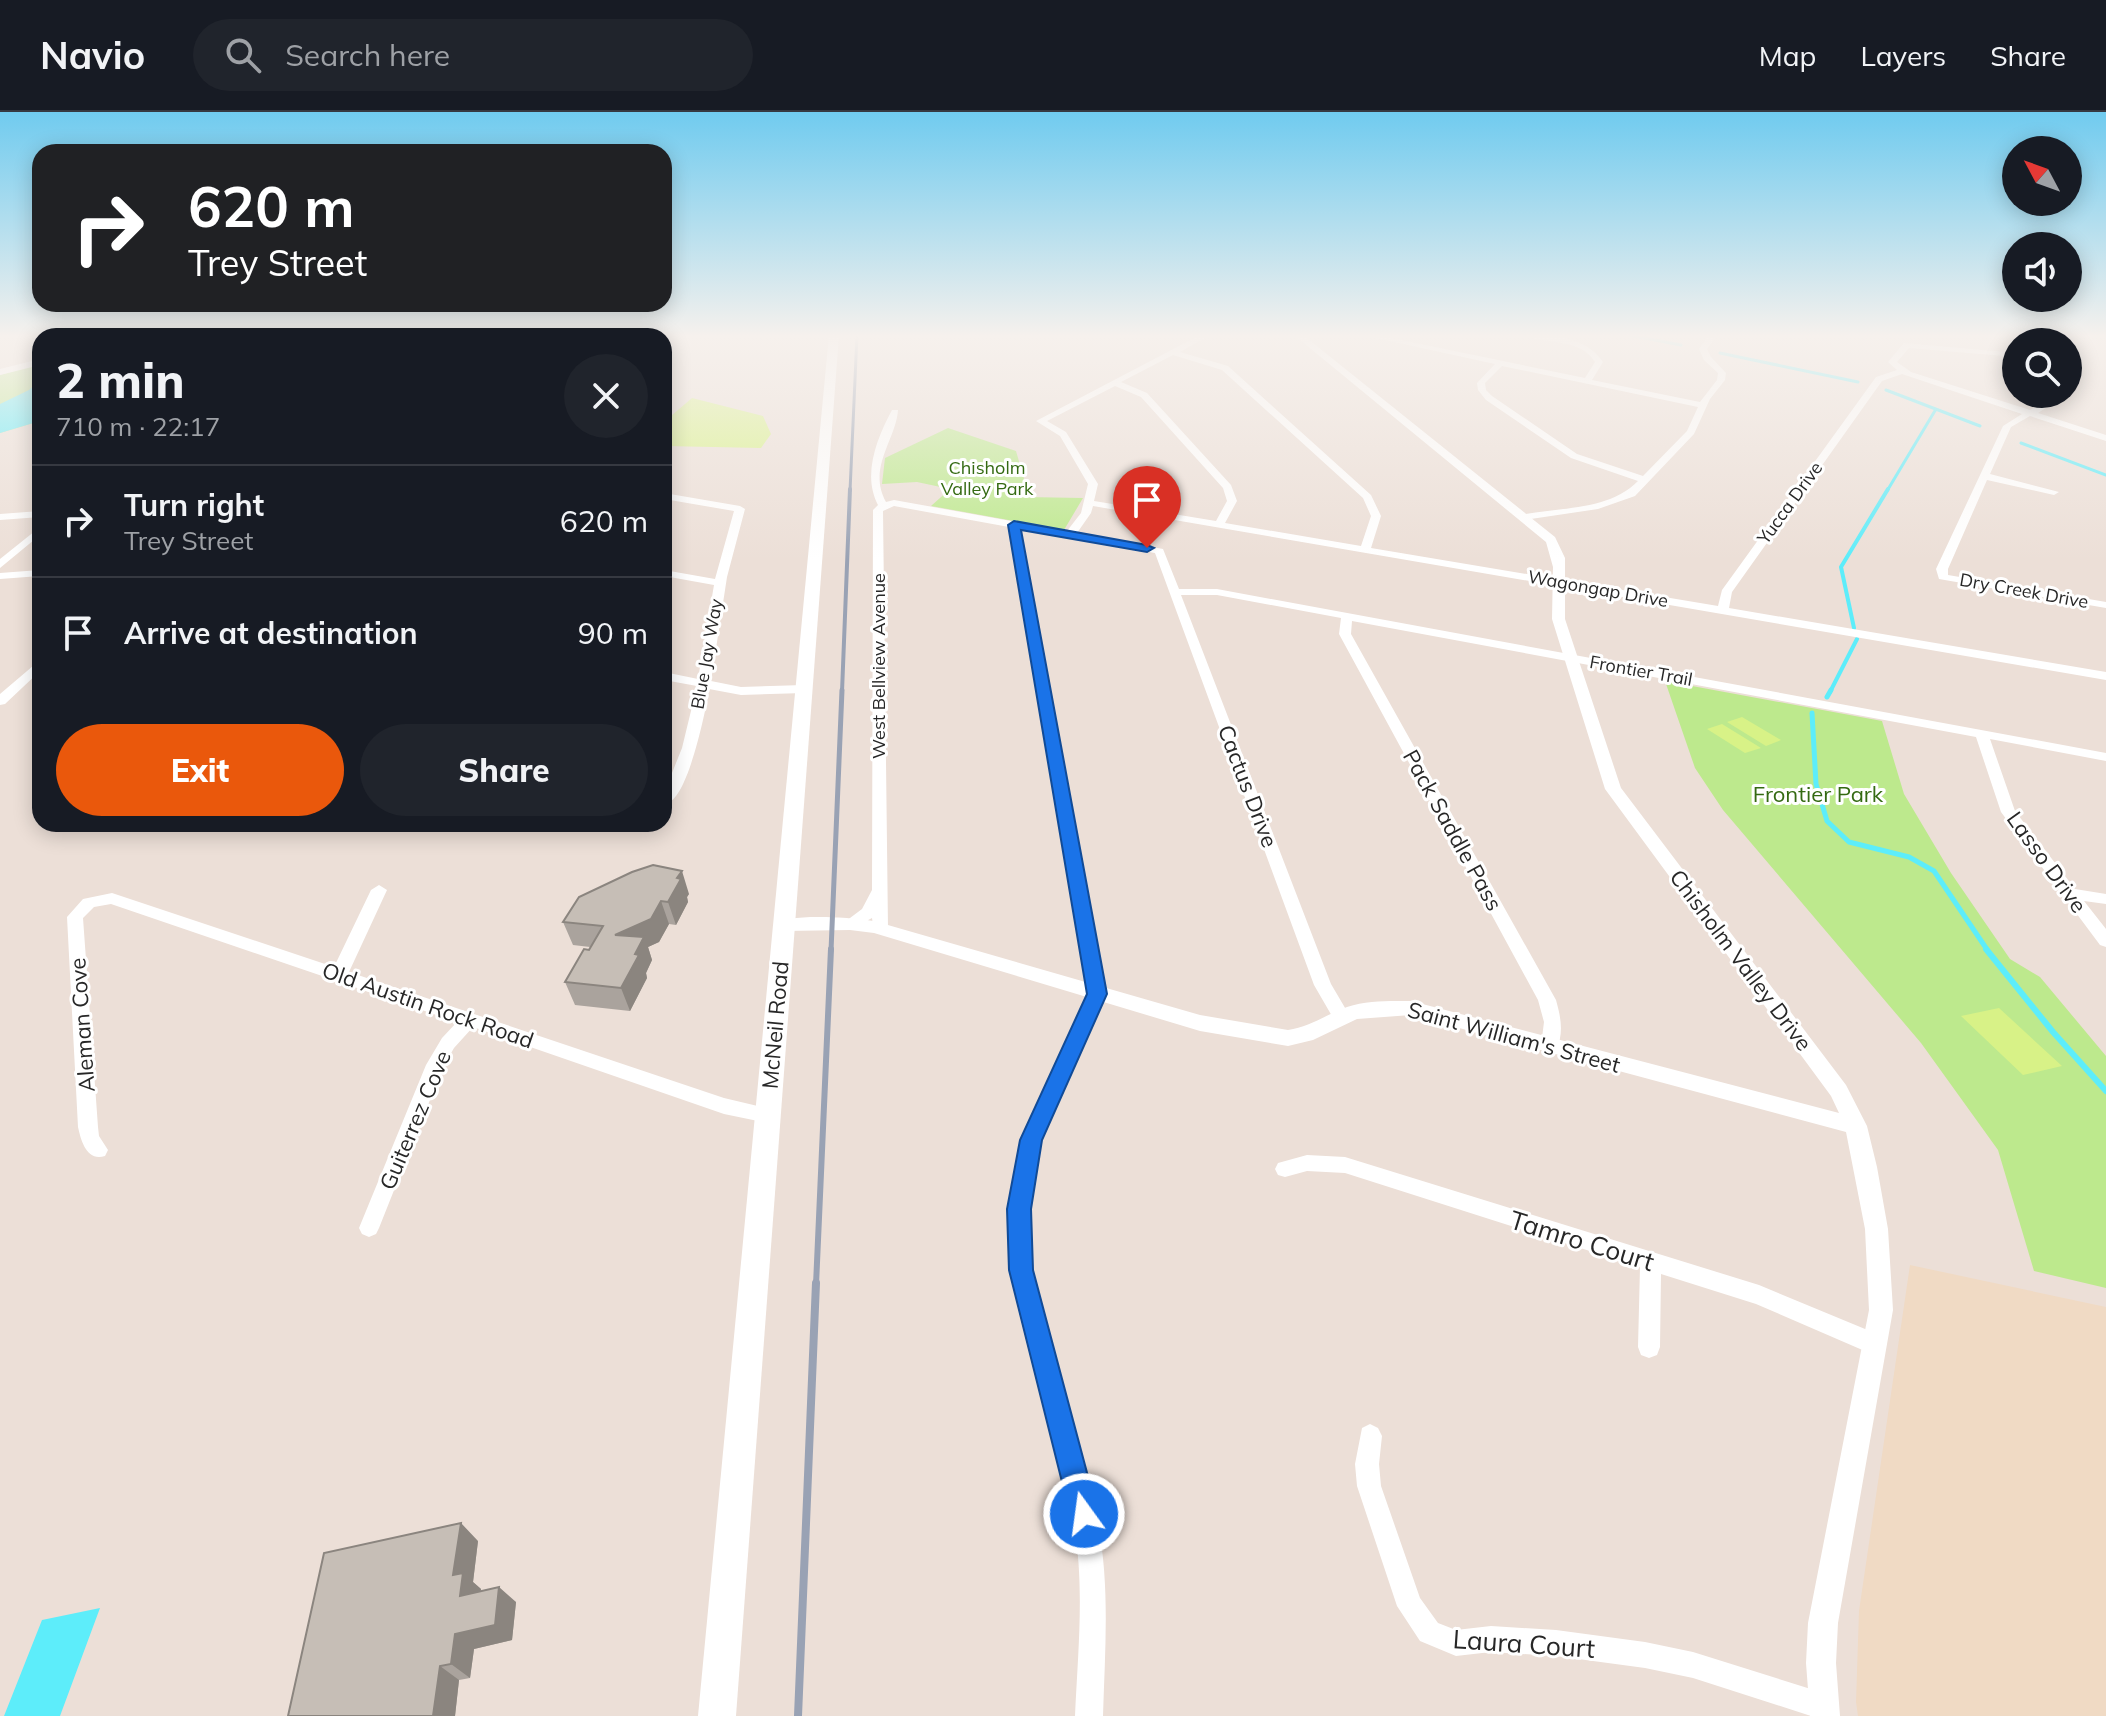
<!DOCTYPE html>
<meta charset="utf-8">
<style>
body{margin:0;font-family:Mulish,sans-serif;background:#20242c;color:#f1f3f6;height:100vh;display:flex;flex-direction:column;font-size:30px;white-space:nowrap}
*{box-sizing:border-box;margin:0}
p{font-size:26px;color:#9ea1a6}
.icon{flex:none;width:44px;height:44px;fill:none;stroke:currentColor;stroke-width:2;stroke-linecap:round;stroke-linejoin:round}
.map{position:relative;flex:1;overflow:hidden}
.sheet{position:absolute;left:32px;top:216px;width:640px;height:504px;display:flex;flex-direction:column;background:#171b24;border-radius:24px;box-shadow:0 4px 20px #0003}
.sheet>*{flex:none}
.banner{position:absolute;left:32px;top:32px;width:640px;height:168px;border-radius:24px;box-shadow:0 4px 20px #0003;background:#202124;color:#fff;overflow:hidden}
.needle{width:52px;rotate:311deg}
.fabs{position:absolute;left:2002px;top:24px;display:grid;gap:16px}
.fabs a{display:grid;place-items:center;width:80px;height:80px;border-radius:50%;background:#171b24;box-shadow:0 4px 20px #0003;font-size:40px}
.pin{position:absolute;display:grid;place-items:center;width:68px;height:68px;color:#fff;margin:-82px -34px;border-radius:50% 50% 50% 0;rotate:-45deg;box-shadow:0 0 8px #0007}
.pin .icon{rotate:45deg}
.me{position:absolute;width:88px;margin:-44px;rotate:346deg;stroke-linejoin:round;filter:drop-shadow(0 0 6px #0008)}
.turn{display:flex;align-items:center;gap:28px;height:168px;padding:0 24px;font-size:36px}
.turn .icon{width:104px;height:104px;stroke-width:2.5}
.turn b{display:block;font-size:56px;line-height:68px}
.round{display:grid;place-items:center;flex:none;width:84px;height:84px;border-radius:42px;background:#20242c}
.overview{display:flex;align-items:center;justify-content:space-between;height:136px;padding:0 24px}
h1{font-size:48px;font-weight:800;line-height:60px}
.button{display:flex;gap:16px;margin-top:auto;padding:16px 24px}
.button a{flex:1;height:92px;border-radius:48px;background:#ea580c;color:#fff;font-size:32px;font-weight:800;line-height:92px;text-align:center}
.button a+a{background:#20242c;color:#f1f3f6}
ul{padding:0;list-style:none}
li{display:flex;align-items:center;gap:24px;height:112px;padding:0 24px;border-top:2px solid #363941}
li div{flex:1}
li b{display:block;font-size:30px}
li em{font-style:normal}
header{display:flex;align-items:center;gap:48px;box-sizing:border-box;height:112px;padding:0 40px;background:#171b24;border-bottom:2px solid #363941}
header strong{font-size:38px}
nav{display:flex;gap:44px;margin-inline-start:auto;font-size:28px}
.search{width:560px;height:72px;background:#20242c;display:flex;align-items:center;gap:20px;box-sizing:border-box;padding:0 28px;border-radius:44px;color:#9ea1a6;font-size:30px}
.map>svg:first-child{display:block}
.education{fill:#f0dac4}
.green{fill:#bde98d}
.pitch{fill:#d8f287}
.water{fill:#5dedfa}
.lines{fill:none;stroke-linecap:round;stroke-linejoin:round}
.stream-far3{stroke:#5dedfa;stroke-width:3}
.stream-far2{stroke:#5dedfa;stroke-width:4}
.stream-far1{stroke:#5dedfa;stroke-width:5}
.stream{stroke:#5dedfa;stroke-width:6}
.minor{fill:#fff;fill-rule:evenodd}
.tertiary{fill:#fff;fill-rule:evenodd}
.secondary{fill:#fff;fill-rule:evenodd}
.rail-far4{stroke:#99a2b4;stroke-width:3}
.rail-far3{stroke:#99a2b4;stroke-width:4}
.rail-far2{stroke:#99a2b4;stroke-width:5}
.rail-far1{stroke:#99a2b4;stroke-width:6}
.rail{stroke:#99a2b4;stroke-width:8}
.wall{fill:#aaa39d}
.shaded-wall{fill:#8b857f}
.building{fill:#c6beb6;stroke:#8b857f;stroke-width:2}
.route{fill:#1a73e8;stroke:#114b97;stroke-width:2}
.labels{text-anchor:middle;stroke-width:6;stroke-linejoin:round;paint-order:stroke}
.far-park-label{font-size:18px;fill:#346a12;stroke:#fff}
.far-street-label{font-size:18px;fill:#272727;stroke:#fff}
.street-label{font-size:22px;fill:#272727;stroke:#fff}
.park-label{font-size:22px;fill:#346a12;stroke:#fff}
.near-street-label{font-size:26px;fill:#272727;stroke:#fff}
</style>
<header>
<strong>Navio</strong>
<div class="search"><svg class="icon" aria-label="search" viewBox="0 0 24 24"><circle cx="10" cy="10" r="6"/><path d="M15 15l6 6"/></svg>Search here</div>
<nav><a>Map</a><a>Layers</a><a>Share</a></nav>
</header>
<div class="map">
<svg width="2106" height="1604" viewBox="0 0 2106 1604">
<rect width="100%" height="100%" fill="#ecdfd7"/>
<path class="education" d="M1910,1153L2106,1195V1604H1858L1856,1590L1859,1499Z"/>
<path class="green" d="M40,252V309L0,321V263Z
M948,316L1016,339L1025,370V385L1083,386L1064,418L931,394L950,377L917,370L882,372L885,346Z
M1665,569L1882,609L1904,682L1951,761L2010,847L2040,865L2106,944V1176L2034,1159L1998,1038L1921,931L1723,698L1695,656Z"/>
<path class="pitch" d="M692,286L763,304L771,322L761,336L664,334V310Z
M1742,605L1781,628L1766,634L1727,610Z
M1722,612L1761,636L1745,641L1707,617Z
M1999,896L2062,954L2023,963L1961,904Z"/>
<path class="water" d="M40,268V309L0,321V292L29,278Z
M100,1496L60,1604H4L42,1508Z"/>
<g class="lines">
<path class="stream-far3" d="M1629,223L1681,233
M1720,241L1858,270
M1886,278L1980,314
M2021,331L2106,363
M1887,379L1936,297"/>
<path class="stream-far2" d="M1854,516L1841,455L1888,377
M1830,580L1857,527"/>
<path class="stream-far1" d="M1827,585L1831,578
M1812,601L1816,672L1827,709L1849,730L1909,745L1934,759L1988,839"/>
<path class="stream" d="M1986,837L2053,920L2106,979"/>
<path class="minor" d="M1200,223H1210L1180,240L1228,254L1371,383L1381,404L1371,436L1718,494L1722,478L1876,265L1897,258L1888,250L1904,231L2016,241V245L1909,236L1897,250L1911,260L2030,298L2048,288L2046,282H2054L2055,290L2038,301L2106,323V329L2030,304L2011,315L1990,362L2059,380L2054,383L1987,368L1948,457V463L2106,490V496L1939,467L1936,457L2003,314L2022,302L1902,262L1882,269L1732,480L1729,496L2106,560V568L1093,394L1091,401L1077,421L1163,437L1179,477H1217L2106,641V649L1990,627L2015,699L2075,777L2106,782V792L2084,789L2106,817V835L2100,833L2001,700L1976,625L1352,509L1351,522L1556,888C1561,906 1564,921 1556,939L1550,941L1544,939L1541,934L1544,910L1538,888L1339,522L1341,506L1217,483H1181L1331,872L1351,906L1348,911H1336L1314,873L1155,441L1020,417L1106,882C1080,955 1032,1017 1029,1097C1027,1146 1040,1188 1052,1234C1066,1289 1082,1343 1095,1398C1111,1465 1105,1536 1103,1604H1075C1078,1536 1086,1465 1071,1398C1059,1343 1043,1288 1029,1234C1018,1188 1006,1144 1009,1096C1015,1015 1061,956 1088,882L1009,415L894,394L883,399L888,817L886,821H874L872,806L850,818L842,812L862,797L872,778L873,398L878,393C862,363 877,326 892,298H898C896,328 867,356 886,390L894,388L1067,419L1081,401L1088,372L1060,324L1036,309ZM1173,243L1222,258L1363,386L1371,404L1361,434L1225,411L1237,389L1231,373L1147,281L1121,270ZM1115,274L1141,285L1223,376L1227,389L1216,409L1094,389L1098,372L1066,320L1047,309Z
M1362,223H1377L1585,266L1595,250C1580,225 1546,233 1523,223C1551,223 1587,225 1603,250L1592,268L1700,290L1717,268L1718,261L1704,248L1699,237L1709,223H1717L1707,237L1711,245L1726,261L1725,268L1710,287L1694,322L1635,384L1598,397L1524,408L1520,407V403C1559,395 1609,399 1638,369L1571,346L1486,288L1478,278L1477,271L1495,252ZM1502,254L1698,295L1687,319L1643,364L1577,342L1492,284L1486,278L1485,271Z
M664,381L740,394L745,397L727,465L711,569L741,575L804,573L810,577L804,581L741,583L709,577C706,599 688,683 669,690L664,689V681L682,636L697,574L664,568V560L698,567L714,473L664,464V458L715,467L734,399L664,387Z
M40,399V405L0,408V402Z
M40,415V423L0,456V447Z
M40,458V464L0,467V461Z
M40,548V559L5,592L0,593V582Z
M379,773L387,778L349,860L724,986L775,998L777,1003L775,1008L768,1011L724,1002L473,915L454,936L443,955L379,1116L376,1122L369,1125L362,1122L359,1116L426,953L442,926L457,910L111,792L94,795L83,806L98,1015L99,1024L108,1038L105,1044C87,1050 81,1029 78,1015L67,805L83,787L112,781L334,855L371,778Z
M1307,1043L1345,1045L1759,1173L1882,1224L1885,1232L1882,1240L1874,1243L1756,1192L1661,1162L1660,1235L1657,1243L1649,1246L1641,1243L1638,1235L1640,1155L1345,1061L1307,1059L1285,1065L1278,1063L1275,1057L1278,1051Z
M1370,1312L1378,1316L1382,1324L1379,1352L1381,1374L1420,1486L1438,1511L1456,1518L1491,1514L1556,1518L1645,1530L1693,1540L1833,1584L1837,1594L1833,1604H1811L1693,1566L1645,1556L1556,1544L1491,1540L1456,1544L1420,1529L1397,1494L1357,1374L1355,1352L1362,1316Z"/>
<path class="tertiary" d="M1294,223H1303L1555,425L1565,446V507L1621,676L1846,973L1867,1014L1877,1055L1888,1117L1893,1198L1838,1511L1836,1551L1840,1604H1810L1806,1551L1808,1511L1869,1198L1865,1117L1846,1020L1411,903L1357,907L1313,928L1288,934L1200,919L874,821L850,818L784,819L775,813C785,800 856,806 874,809L1200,903L1288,918C1310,915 1327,902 1347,895C1368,888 1390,889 1411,889L1839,1001L1831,984L1605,677L1552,507L1553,455L1546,430Z
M40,247V253L0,263V257Z"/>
<path class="secondary" d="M829,223H839L736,1604H698Z"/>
<path class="rail-far4" d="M850,379L857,223"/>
<path class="rail-far3" d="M842,580L850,377"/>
<path class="rail-far2" d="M831,839L842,578"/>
<path class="rail-far1" d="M816,1173L831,837"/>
<path class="rail" d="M798,1604L816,1171"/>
</g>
<path class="wall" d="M689,782L687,785L688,790L676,813L669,812L659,830L648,835L652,848L646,861L647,866L630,899L575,893L565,870L590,835L573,833L563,810Z
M478,1429L473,1470L481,1477L480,1479L516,1490L512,1528L474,1537L470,1566L459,1568L455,1604H288Z"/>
<path class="shaded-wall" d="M187,223H209V224H187Z
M682,759L689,782L687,785L688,790L676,813L668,790L677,766Z
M661,789L669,812L659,830L648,835L652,848L646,861L647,866L630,899L621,876L615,823Z
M461,1411L478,1429L473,1470L481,1477L478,1499L460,1484L453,1463Z
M499,1475L516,1490L512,1528L474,1537L470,1566L451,1552L455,1522Z
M440,1554L459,1568L455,1604H433Z"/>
<path class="building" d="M100,223H141L140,224Z
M653,753L682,759L677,766L681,767L668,790L661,789L651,807L615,823L644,825L635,842L639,843L621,876L565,870L584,837L589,838L603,814L563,810L579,785L632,760Z
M461,1411L453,1463L463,1461L460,1484L499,1475L495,1513L455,1522L451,1552L440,1554L433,1604H288L324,1441Z"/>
<linearGradient id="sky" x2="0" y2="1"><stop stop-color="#70cbef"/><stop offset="0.5" stop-color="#f6f1ed"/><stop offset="1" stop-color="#f6f1ed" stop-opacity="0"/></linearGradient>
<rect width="2106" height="448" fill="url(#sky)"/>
<path class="route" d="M1014,409L1147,433L1154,436L1147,440L1021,418L1107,882L1042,1028L1031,1097L1033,1158L1098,1402L1094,1412L1084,1416L1074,1412L1070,1402L1009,1158L1007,1097L1020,1028L1087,882L1008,413Z"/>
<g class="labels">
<g class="far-park-label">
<text x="987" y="362">Chisholm<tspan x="987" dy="21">Valley Park</tspan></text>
</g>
<g class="far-street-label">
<text transform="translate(1790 391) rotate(-54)" y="6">Yucca Drive</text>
<text transform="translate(1598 477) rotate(10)" y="6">Wagongap Drive</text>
<text transform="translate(2024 479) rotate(10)" y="6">Dry Creek Drive</text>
<text transform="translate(707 542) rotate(-80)" y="6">Blue Jay Way</text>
<text transform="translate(879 554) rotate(-90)" y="6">West Bellview Avenue</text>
<text transform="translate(1641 559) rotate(10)" y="6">Frontier Trail</text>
</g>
<g class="street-label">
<text transform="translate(1248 674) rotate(69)" y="8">Cactus Drive</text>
<text transform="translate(1453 718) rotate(61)" y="8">Pack Saddle Pass</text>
<text transform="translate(2047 750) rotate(54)" y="8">Lasso Drive</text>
<text transform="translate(1741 848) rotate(53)" y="8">Chisholm Valley Drive</text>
<text transform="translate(428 893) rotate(19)" y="8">Old Austin Rock Road</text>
<text transform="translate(82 913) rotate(-94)" y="8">Aleman Cove</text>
<text transform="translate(775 913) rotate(-85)" y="8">McNeil Road</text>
<text transform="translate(1514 925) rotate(15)" y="8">Saint William's Street</text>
<text transform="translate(415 1008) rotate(-67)" y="8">Guiterrez Cove</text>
</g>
<g class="park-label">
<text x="1818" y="690">Frontier Park</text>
</g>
<g class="near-street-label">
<text transform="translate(1582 1129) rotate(17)" y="9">Tamro Court</text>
<text transform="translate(1524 1532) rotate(4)" y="9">Laura Court</text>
</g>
</g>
</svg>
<div class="fabs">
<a><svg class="needle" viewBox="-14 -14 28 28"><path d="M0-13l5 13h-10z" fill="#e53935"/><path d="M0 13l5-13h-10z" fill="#9ea1a6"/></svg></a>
<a><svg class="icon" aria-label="sound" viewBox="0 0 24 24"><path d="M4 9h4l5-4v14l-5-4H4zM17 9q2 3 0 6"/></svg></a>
<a><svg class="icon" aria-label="search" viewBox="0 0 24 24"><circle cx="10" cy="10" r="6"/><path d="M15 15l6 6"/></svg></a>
</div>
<div class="pin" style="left:1147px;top:436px;background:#d93025"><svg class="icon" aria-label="arrive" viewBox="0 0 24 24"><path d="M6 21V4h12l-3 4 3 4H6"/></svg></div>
<svg class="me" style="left:1084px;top:1402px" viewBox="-20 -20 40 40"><circle r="17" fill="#1a73e8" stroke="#fff" stroke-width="3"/><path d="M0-11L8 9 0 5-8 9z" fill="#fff"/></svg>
<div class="banner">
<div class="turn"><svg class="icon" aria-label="right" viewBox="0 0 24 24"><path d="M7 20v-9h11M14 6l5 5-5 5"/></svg><div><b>620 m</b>Trey Street</div></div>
</div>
<section class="sheet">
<div class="overview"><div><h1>2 min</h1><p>710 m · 22:17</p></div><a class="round"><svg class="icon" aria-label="close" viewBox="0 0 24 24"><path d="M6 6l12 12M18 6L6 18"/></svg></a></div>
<ul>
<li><svg class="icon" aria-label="right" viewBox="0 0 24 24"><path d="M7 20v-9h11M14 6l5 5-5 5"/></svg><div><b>Turn right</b><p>Trey Street</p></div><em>620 m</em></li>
<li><svg class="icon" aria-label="arrive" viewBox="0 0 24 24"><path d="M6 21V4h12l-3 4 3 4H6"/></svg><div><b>Arrive at destination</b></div><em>90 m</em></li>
</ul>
<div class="button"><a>Exit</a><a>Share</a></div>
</section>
</div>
